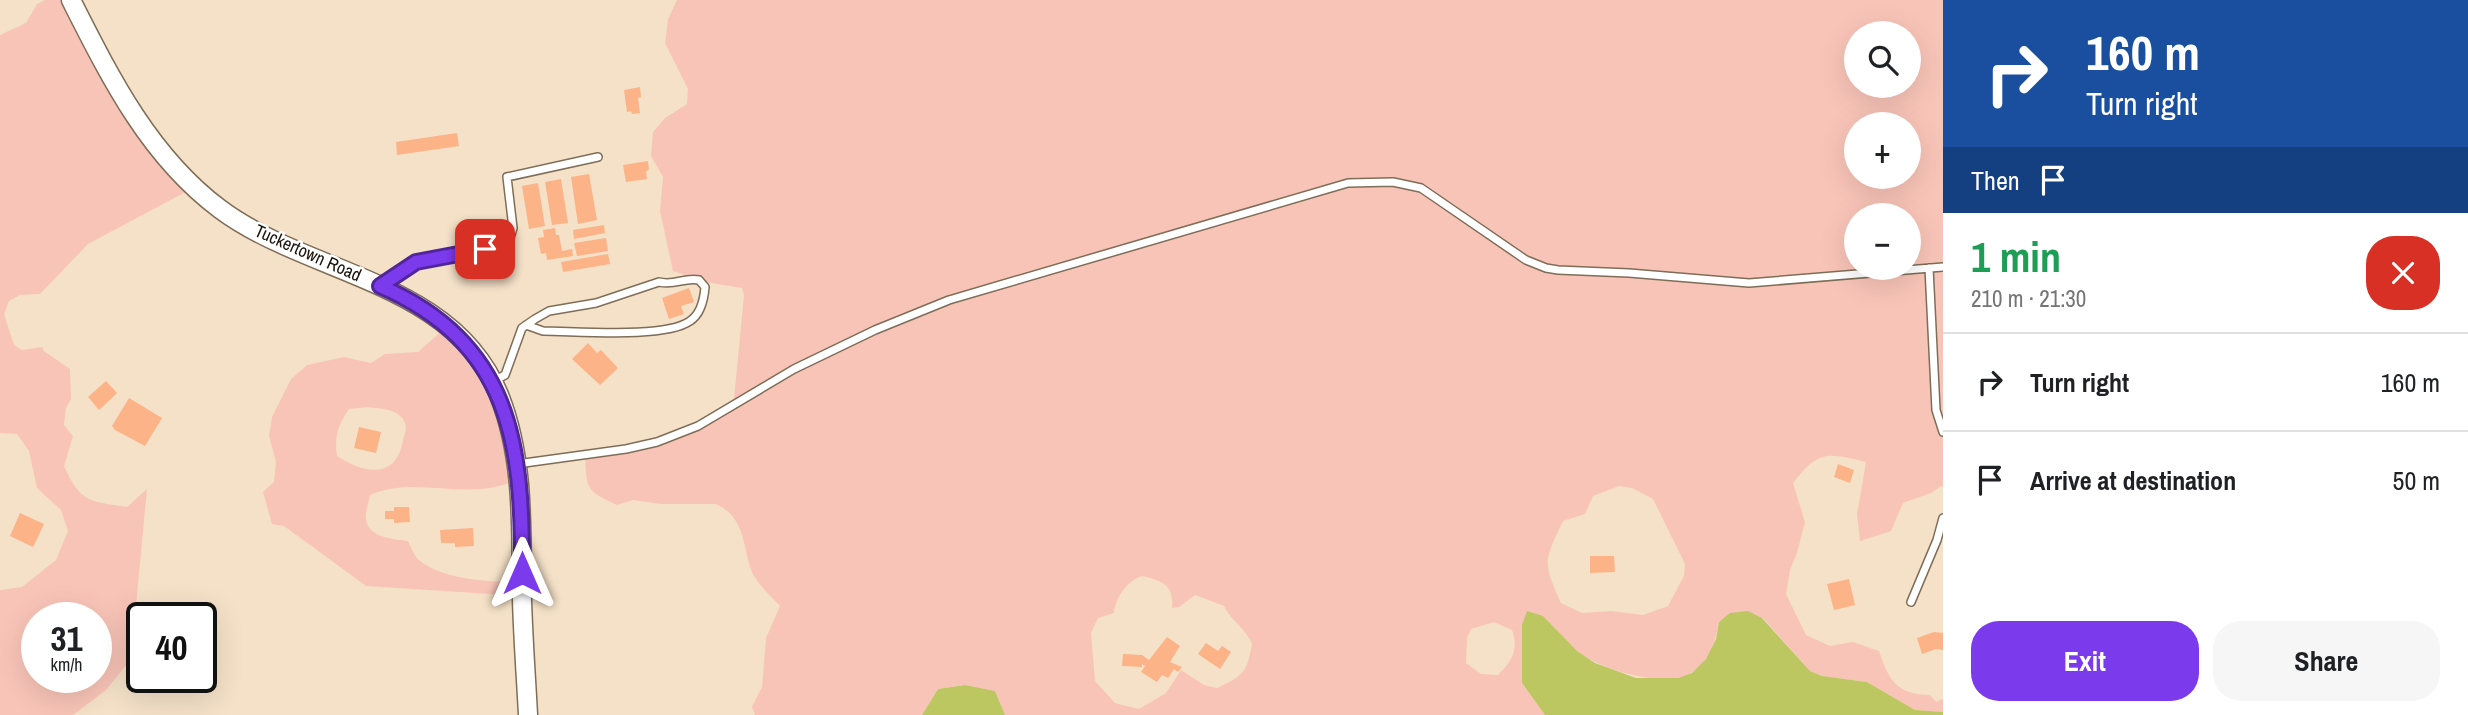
<!DOCTYPE html>
<meta charset="utf-8">
<style>
body{margin:0;font-family:"Archivo Narrow",sans-serif;background:#f6f6f6;color:#202124;height:100vh;display:flex;flex-direction:column;font-size:26px;white-space:nowrap}
*{box-sizing:border-box;margin:0}
p{font-size:23px;color:#757577}
.icon{flex:none;width:38px;height:38px;fill:none;stroke:currentColor;stroke-width:2;stroke-linecap:round;stroke-linejoin:round}
.map{position:relative;flex:1;overflow:hidden}
.panel{display:flex;flex-direction:column;background:#fff;width:525px}
.panel>*{flex:none}
.guide{background:#1a4fa0;color:#fff;overflow:hidden}
.fabs{position:absolute;left:1844px;top:21px;display:grid;gap:14px}
.fabs a{display:grid;place-items:center;width:77px;height:77px;border-radius:50%;background:#fff;box-shadow:0 7px 28px #0002;font-size:35px}
.speed{position:absolute;left:21px;top:602px;display:flex;gap:14px;font-size:35px;font-weight:700;text-align:center}
.speed>*{display:grid;place-content:center;width:91px;height:91px;border-radius:50%;background:#fff;box-shadow:0 7px 28px #0002;line-height:1}
.speed small{font-size:18px;font-weight:400}
.speed .limit{border:4px solid #111;border-radius:10px;background:#fff;color:#111}
.pin{position:absolute;display:grid;place-items:center;width:60px;height:60px;color:#fff;margin:-30px;border-radius:14px;box-shadow:0 4px 10px #0006}
.me{position:absolute;width:77px;margin:-38px;rotate:0deg;stroke-linejoin:round;filter:drop-shadow(0 0 5px #0008)}
.turn{display:flex;align-items:center;gap:24px;height:147px;padding:0 28px;font-size:32px}
.turn .icon{width:91px;height:91px;stroke-width:2.5}
.turn b{display:block;font-size:49px;line-height:60px}
.then{display:flex;align-items:center;height:66px;padding:0 28px;background:#0003;gap:14px;font-size:26px}
.round{display:grid;place-items:center;flex:none;width:74px;height:74px;border-radius:28px;background:#f6f6f6}
.summary{display:flex;align-items:center;justify-content:space-between;height:119px;padding:0 28px}
h1{font-size:42px;font-weight:800;line-height:52px;color:#1e9e55}
.primary-button{display:flex;gap:14px;margin-top:auto;padding:14px 28px}
.primary-button a{flex:1;height:80px;border-radius:28px;background:#7c3aed;color:#fff;font-size:28px;font-weight:800;line-height:80px;text-align:center}
.primary-button a+a{background:#f6f6f6;color:#202124}
ul{padding:0;list-style:none}
li{display:flex;align-items:center;gap:21px;height:98px;padding:0 28px;border-top:2px solid #e0e0e0}
li div{flex:1}
li b{display:block;font-size:26px}
li em{font-style:normal}
main{display:flex;flex:1;min-height:0}
.map>svg:first-child{display:block}
.green{fill:#f9c4b8;fill-rule:evenodd}
.water{fill:#bcc761}
.building{fill:#fbb387}
.lines{fill:none;stroke-linecap:round;stroke-linejoin:round}
.service-casing{stroke:#7e6d57;stroke-width:10}
.tertiary-casing{stroke:#7e6d57;stroke-width:21}
.service{stroke:#fff;stroke-width:7}
.tertiary{stroke:#fff;stroke-width:18}
.route-casing{stroke:#51269a;stroke-width:18}
.route{stroke:#7c3aed;stroke-width:12}
.labels{text-anchor:middle;stroke-width:5;stroke-linejoin:round;paint-order:stroke}
.street-label{font-size:18px;fill:#1c150d;stroke:#fff}
</style>
<main>
<div class="map">
<svg width="1943" height="715" viewBox="0 0 1943 715">
<rect width="100%" height="100%" fill="#f5e1c8"/>
<path class="green" d="M45,0H69L193,188L88,244L40,294L20,295L9,301L4,314L14,345L22,350L42,347L44,351L70,369L71,399L66,408L64,425L73,436L64,466C81,503 89,501 127,507L147,489L131,659L106,690L73,715H0V590L22,587L56,560L68,531L61,510L37,488L29,451L17,434L0,433V35L26,23L37,4ZM37,618H96V677H37Z
M677,0H1943V487L1941,486L1931,493L1903,503L1891,531L1860,541L1857,514L1866,462C1828,453 1819,449 1793,483L1805,522L1797,553L1790,570L1786,594L1806,635L1830,646L1853,642L1879,651C1888,679 1897,695 1930,695L1936,702L1943,699V712L1915,710L1867,682L1822,676L1810,671L1763,618L1719,621C1716,640 1709,663 1691,673C1664,689 1601,670 1577,651C1565,641 1554,628 1543,616L1522,683L1545,715H1005L995,691L965,685L938,689L922,715H755L752,707L762,687L766,638L780,606C771,596 757,584 752,572C742,547 746,516 715,504H661L633,500L617,505C585,490 587,490 585,455L650,444L683,433L732,403L734,399L744,295L742,288L705,282L673,271L660,211L663,177L651,156L653,132L665,118L687,104L688,89L665,43L668,19ZM1857,33H1909V86H1857ZM1857,124H1909V177H1857ZM1857,215H1909V268H1857ZM1619,486L1632,488L1653,499L1685,564L1684,576L1668,606L1643,615L1611,611L1582,613L1561,603C1543,562 1543,563 1563,521L1585,514L1593,496ZM1142,576C1162,581 1174,584 1172,608L1179,607L1195,595L1224,606C1231,621 1243,626 1252,643C1247,673 1244,675 1217,688L1204,685L1181,670L1166,693L1139,709L1115,703L1095,681L1091,633L1098,618L1114,613C1115,598 1127,581 1142,576ZM1494,622L1512,630C1519,650 1512,661 1498,675L1481,674L1466,663L1467,638L1471,629Z
M445,328L488,377L515,481C506,484 497,487 489,488C450,494 407,478 370,495C369,502 365,511 366,518C367,538 394,539 408,541C411,547 414,556 419,560C443,580 489,582 519,582L520,596L366,586L284,526L272,524L263,492L274,482L276,462L269,436L272,417L291,379L307,365L344,357L371,363L385,354L418,352ZM368,407C380,409 395,408 403,419C408,426 405,433 403,440C396,481 363,473 337,456C334,436 338,425 349,409Z"/>
<path class="water" d="M1527,611L1543,616L1577,651L1595,663L1636,678H1678L1692,673L1706,659L1716,639L1719,622L1730,613L1748,611L1762,618L1810,671L1822,676L1867,682L1915,710L1943,712V715H1545L1522,683V625Z
M965,685L995,691L1005,715H922L938,689Z"/>
<path class="building" d="M640,87L641,97L638,98L640,113L632,114L631,111L627,112L624,90Z
M457,133L459,146L397,155L396,142Z
M648,161L649,170L646,171L647,179L626,182L623,165Z
M589,174L597,220L578,224L571,177Z
M561,179L568,223L552,225L545,182Z
M538,183L545,226L529,229L522,186Z
M604,225L605,233L574,239L573,230Z
M555,228L556,235H559L562,251L572,249L573,256L547,260L546,253L541,254L538,238L544,237L543,230Z
M606,238L608,251L577,256L574,243Z
M608,254L610,264L563,272L561,262Z
M689,288L694,302L681,306L684,314L669,319L662,298Z
M588,343L597,353L601,350L618,368L600,385L572,359Z
M106,381L117,393L99,410L88,397Z
M129,398L162,418L145,446L115,430L112,426Z
M359,427L381,432L376,453L354,448Z
M1838,464L1854,470L1850,483L1834,477Z
M394,507H409L410,522L394,523V519H385V511H394Z
M20,513L44,524L33,547L10,536Z
M473,528L474,546L455,547V543H441L440,530Z
M1590,556H1614L1615,572L1590,573Z
M1849,579L1855,605L1834,610L1827,584Z
M1934,632L1943,633V650L1936,649L1922,654L1917,638Z
M1167,637L1180,646L1170,662L1182,667L1178,672L1174,669L1168,678L1162,675L1157,682L1141,672L1145,666L1142,664V667L1122,666L1123,654L1142,655L1149,660Z
M1206,643L1218,651L1222,646L1231,652L1220,669L1198,654Z"/>
<g class="lines">
<g class="service-casing">
<path id="service" d="M1929,268L1936,410L1943,432
M381,286L416,262L508,245L513,228L507,177L598,157
M493,381L505,375L522,328L535,319L549,311L596,303L659,282C675,286 684,277 699,280L705,287C704,299 701,314 690,321C665,339 576,331 543,331L526,325
M517,464L626,449L657,442L698,426L794,369L875,330L949,300L1348,183L1393,182L1421,188L1526,260L1546,268L1558,270L1629,273L1749,283L1943,267
M1911,602L1937,540L1943,518"/>
</g>
<g class="tertiary-casing">
<path id="tertiary" d="M71,0C110,77 149,156 220,209C308,275 453,280 499,395C525,460 521,531 522,599C523,638 526,676 528,715"/>
</g>
<use href="#service" class="service"/>
<use href="#tertiary" class="tertiary"/>
</g>
<g class="lines">
<g class="route-casing">
<path id="route" d="M485,249L416,262L380,286C511,343 523,444 522,573"/>
</g>
<use href="#route" class="route"/>
</g>
<g class="labels">
<g class="street-label">
<text transform="translate(308 253) rotate(24)" y="6">Tuckertown Road</text>
</g>
</g>
</svg>
<div class="fabs">
<a><svg class="icon" aria-label="search" viewBox="0 0 24 24"><circle cx="10" cy="10" r="6"/><path d="M15 15l6 6"/></svg></a>
<a>+</a>
<a>−</a>
</div>
<div class="speed"><div>31<small>km/h</small></div><div class="limit">40</div></div>
<div class="pin" style="left:485px;top:249px;background:#d93025"><svg class="icon" aria-label="arrive" viewBox="0 0 24 24"><path d="M6 21V4h12l-3 4 3 4H6"/></svg></div>
<svg class="me" style="left:522px;top:573px" viewBox="-20 -20 40 40"><path d="M0-17L14 15 0 8-14 15z" fill="#7c3aed" stroke="#fff" stroke-width="4"/></svg>
</div>
<section class="panel">
<div class="guide">
<div class="turn"><svg class="icon" aria-label="right" viewBox="0 0 24 24"><path d="M7 20v-9h11M14 6l5 5-5 5"/></svg><div><b>160 m</b>Turn right</div></div>
<div class="then">Then<svg class="icon" aria-label="arrive" viewBox="0 0 24 24"><path d="M6 21V4h12l-3 4 3 4H6"/></svg></div>
</div>
<div class="summary"><div><h1>1 min</h1><p>210 m · 21:30</p></div><a class="round" style="background:#d93025;color:#fff"><svg class="icon" aria-label="close" viewBox="0 0 24 24"><path d="M6 6l12 12M18 6L6 18"/></svg></a></div>
<ul>
<li><svg class="icon" aria-label="right" viewBox="0 0 24 24"><path d="M7 20v-9h11M14 6l5 5-5 5"/></svg><div><b>Turn right</b></div><em>160 m</em></li>
<li><svg class="icon" aria-label="arrive" viewBox="0 0 24 24"><path d="M6 21V4h12l-3 4 3 4H6"/></svg><div><b>Arrive at destination</b></div><em>50 m</em></li>
</ul>
<div class="primary-button"><a>Exit</a><a>Share</a></div>
</section>
</main>
